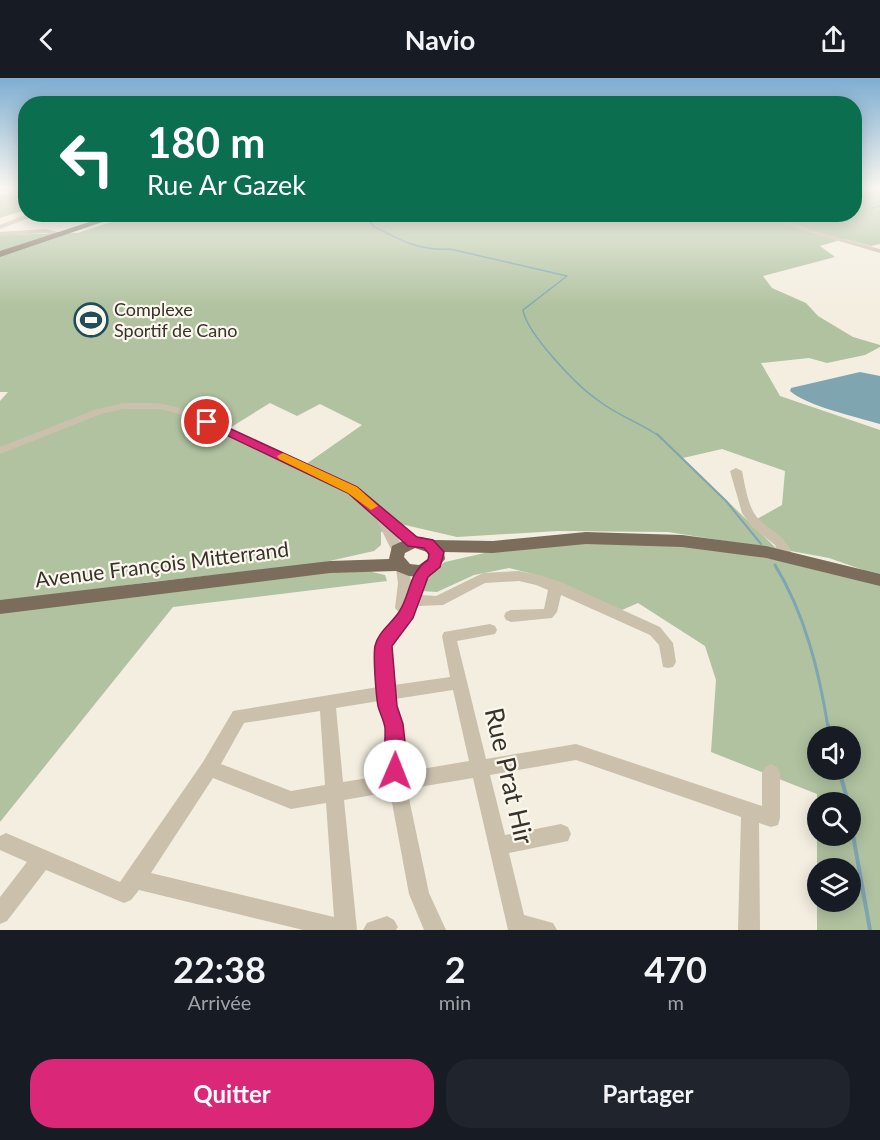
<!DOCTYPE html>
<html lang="fr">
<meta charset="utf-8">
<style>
body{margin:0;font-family:Lato,sans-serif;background:#20242c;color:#f1f3f6;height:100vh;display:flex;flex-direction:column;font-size:22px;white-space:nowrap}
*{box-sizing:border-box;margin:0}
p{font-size:20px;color:#9ea1a6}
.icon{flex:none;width:33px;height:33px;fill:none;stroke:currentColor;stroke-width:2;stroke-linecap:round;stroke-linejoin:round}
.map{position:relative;height:852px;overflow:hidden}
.side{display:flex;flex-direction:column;background:#171b24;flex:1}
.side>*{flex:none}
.banner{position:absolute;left:18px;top:18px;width:844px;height:126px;border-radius:24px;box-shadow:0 3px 15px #0003;background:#0b6e4f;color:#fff;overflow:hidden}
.buttons{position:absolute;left:807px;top:648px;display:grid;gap:12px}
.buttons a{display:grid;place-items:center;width:54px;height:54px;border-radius:50%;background:#171b24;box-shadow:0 3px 15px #0003;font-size:30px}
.pin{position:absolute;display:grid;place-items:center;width:51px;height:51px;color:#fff;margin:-26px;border:3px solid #fff;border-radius:50%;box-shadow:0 2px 6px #0007}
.me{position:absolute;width:66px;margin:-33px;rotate:1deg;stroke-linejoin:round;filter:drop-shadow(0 0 4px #0008)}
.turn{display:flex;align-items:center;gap:21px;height:126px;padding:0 30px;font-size:27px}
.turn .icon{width:78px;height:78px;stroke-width:2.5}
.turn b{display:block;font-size:42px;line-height:51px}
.eta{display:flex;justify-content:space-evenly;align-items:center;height:102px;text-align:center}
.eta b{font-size:36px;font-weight:700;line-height:42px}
.cta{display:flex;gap:12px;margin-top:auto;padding:12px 30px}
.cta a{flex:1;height:69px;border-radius:24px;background:#db2777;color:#fff;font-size:24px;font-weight:700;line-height:69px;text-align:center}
.cta a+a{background:#20242c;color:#f1f3f6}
header{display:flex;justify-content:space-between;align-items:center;height:78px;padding:0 30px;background:#171b24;font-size:27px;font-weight:700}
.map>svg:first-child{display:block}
.green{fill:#b0c2a0;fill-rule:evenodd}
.water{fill:#7fa5b0}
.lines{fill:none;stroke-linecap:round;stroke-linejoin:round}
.stream-far3{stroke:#7fa5b0;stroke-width:1.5}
.stream-far2{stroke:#7fa5b0;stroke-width:2}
.stream-far1{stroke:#7fa5b0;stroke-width:3}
.stream{stroke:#7fa5b0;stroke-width:4}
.minor{fill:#cbc0ac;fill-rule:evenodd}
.major{fill:#7b6c5c;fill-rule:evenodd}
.route{fill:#db2777;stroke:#8e194d;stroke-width:1.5}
.slow{fill:#f59e0b}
.labels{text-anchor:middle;stroke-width:4.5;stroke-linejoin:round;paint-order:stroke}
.far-poi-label{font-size:18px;fill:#39322b;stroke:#faf7ed;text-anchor:start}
.street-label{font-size:21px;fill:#39322b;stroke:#faf7ed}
.near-street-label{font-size:26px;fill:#39322b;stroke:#faf7ed}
</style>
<header><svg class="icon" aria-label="back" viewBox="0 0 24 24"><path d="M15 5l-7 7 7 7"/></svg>Navio<svg class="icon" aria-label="share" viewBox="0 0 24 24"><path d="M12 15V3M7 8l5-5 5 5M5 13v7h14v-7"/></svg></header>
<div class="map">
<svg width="880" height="852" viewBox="0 0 880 852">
<rect width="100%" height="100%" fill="#f3eee0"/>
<path class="green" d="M24,110L25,111V132L0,140V117Z
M855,110H880V166L871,168L844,161L820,168L835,179L763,198L772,210L806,225L818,238L853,259L880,267V269L865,277L827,285L809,280L761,285L780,318L880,352V498L829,480L791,473L782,461L757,441L782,427L785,393L722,371L683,380L777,471L668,454L558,453L457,459L405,447L381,454V467L374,473L316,486L150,504L0,525V323L8,314H0V157L78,155L135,136H855ZM270,325L297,338L320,326L362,347L299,391L223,354Z
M640,463L718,471L787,484L880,507V852H817V716L711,674L716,602L705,568L638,525L622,532L533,496L509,490L474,497L437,514L422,513L427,497L445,484L489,474L578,464ZM818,658H850V692H818ZM818,724H850V758H818ZM818,790H850V824H818Z
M355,490L385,497L387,503L173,529L0,744V534Z"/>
<path class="water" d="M860,294L880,298V346C857,339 807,328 790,313L791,310Z"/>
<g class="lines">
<path class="stream-far3" d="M873,130L880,128
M371,136L370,143L373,148C400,162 419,173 450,171L567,198L523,232C527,256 578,309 599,323C617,337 640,345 659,358"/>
<path class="stream-far2" d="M657,356L726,423L761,466"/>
<path class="stream-far1" d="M775,487C805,536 819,593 828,649"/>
<path class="stream" d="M828,647L830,658
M839,692L848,724
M850,740L870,852"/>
<path class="minor" d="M0,110H3L6,112L1,113Z
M45,136L29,140L0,151V147L27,136Z
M759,136H769L815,153L880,171V175L811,155Z
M45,151L66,156L63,158L45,155L0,158V154Z
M123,325H158L180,330L225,347L357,409L419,464L418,467C408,470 403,462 396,456L404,472L403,475H393L376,441L377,439L349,415L217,351L173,334L158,331H123L101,336L0,376V369L94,332Z
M736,390L742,393C745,407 747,423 754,435C766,454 783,451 793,478L791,481H781L775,467L752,449L742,435L730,393Z
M403,486L408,488L412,507L419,489H429L431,492L422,517L436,518L483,495L519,493L539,497L561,504L660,549L673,565L676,584L673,589L668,590L663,589L659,567L650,557L561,517L557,534L552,540L511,544L506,542L504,538L506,534L511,532L544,531L548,512L536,507L519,503L485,505L443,527L418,528L413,539L392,568L394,607L450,599L442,558L444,554L490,546L495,548L497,552L495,556L457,563L486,681L576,666L762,728V695L765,689L771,686L777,689L780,695V740L778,747L771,749L759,745L760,852H738L741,739L576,682L490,697L505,757L561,746L568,749L571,756L568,763L509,775L524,837L553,845L557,852H508L473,700L407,711L429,815L446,852H424L409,816L390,714L344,722L357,852H303L139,812L131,822L124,825L46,792L7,843L0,846V819L27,784L0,772V758L6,755L120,804L203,684L233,633L378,609L376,568L382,557L400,535L395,530L398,505L396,491L398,488ZM453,612L469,683L404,694L402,675L405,664L402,646L395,628V621ZM379,623L386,646L387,664L384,675L387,697L343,704L336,630ZM320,633L325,707L291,713L221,686L244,645ZM213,700L291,731L326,725L334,839L151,795Z
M387,838L394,842L398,849L396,852H363L367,845Z"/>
<path class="major" d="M114,136H126L0,179V173Z
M586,454L682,457L766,468L880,496V508L766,480L682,469L586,466L493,475L444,474L445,481L435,494L419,499L409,498L396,493L330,495L0,536V522L330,483L389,481L392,468L413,458L434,462L493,463ZM415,470L427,474L429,480L419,487L410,486L404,479L405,475Z"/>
</g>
<linearGradient id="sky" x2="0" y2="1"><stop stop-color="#7eaed2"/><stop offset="0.48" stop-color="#faf7f1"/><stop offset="1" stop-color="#faf7f1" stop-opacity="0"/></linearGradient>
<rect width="880" height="229" fill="url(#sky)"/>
<path class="route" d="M207,340L357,409L417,459L433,462L444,474L440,489L428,499L413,540L392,568L397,628L403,646L405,664L403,675L405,693L402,700L395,703L388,700C381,684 386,667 385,650C384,642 380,636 378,628C376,617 373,578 375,568C378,554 392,545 399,534C411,516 408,495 428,482L429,476L424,470L408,468L348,415L203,346L201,344Z"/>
<path class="slow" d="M283,375L357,409L378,428L371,432L348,415L279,381L277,378Z"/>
<defs>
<g id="stadium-ring" transform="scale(1.725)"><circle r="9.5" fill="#faf7ed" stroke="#204c5b" stroke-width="1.5"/><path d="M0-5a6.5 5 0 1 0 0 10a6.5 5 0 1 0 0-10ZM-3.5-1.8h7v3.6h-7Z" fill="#204c5b"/></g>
</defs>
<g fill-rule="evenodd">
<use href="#stadium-ring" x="91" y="242"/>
</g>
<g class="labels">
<g class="far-poi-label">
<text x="114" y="238">Complexe<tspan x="114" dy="21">Sportif de Cano</tspan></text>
</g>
<g class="street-label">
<text transform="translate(162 487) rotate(-7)" y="7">Avenue François Mitterrand</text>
</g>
<g class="near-street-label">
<text transform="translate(509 698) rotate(77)" y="9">Rue Prat Hir</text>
</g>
</g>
</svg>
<div class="buttons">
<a><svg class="icon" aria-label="sound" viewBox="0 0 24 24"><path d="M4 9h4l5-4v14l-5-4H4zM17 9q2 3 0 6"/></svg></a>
<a><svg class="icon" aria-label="search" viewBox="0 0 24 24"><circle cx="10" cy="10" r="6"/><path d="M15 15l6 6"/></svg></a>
<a><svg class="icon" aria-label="layers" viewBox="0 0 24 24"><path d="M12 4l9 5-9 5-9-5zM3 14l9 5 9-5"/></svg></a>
</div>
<div class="pin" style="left:207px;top:344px;background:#d93025"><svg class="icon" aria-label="arrive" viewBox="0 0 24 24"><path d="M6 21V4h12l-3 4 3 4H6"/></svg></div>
<svg class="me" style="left:395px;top:693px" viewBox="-20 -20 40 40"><circle r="19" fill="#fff"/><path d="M0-13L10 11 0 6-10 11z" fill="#db2777"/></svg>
<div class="banner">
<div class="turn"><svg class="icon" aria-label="left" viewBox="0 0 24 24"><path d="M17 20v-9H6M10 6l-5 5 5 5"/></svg><div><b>180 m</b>Rue Ar Gazek</div></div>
</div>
</div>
<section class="side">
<div class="eta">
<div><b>22:38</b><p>Arrivée</p></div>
<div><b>2</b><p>min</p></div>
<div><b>470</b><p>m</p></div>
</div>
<div class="cta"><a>Quitter</a><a>Partager</a></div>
</section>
